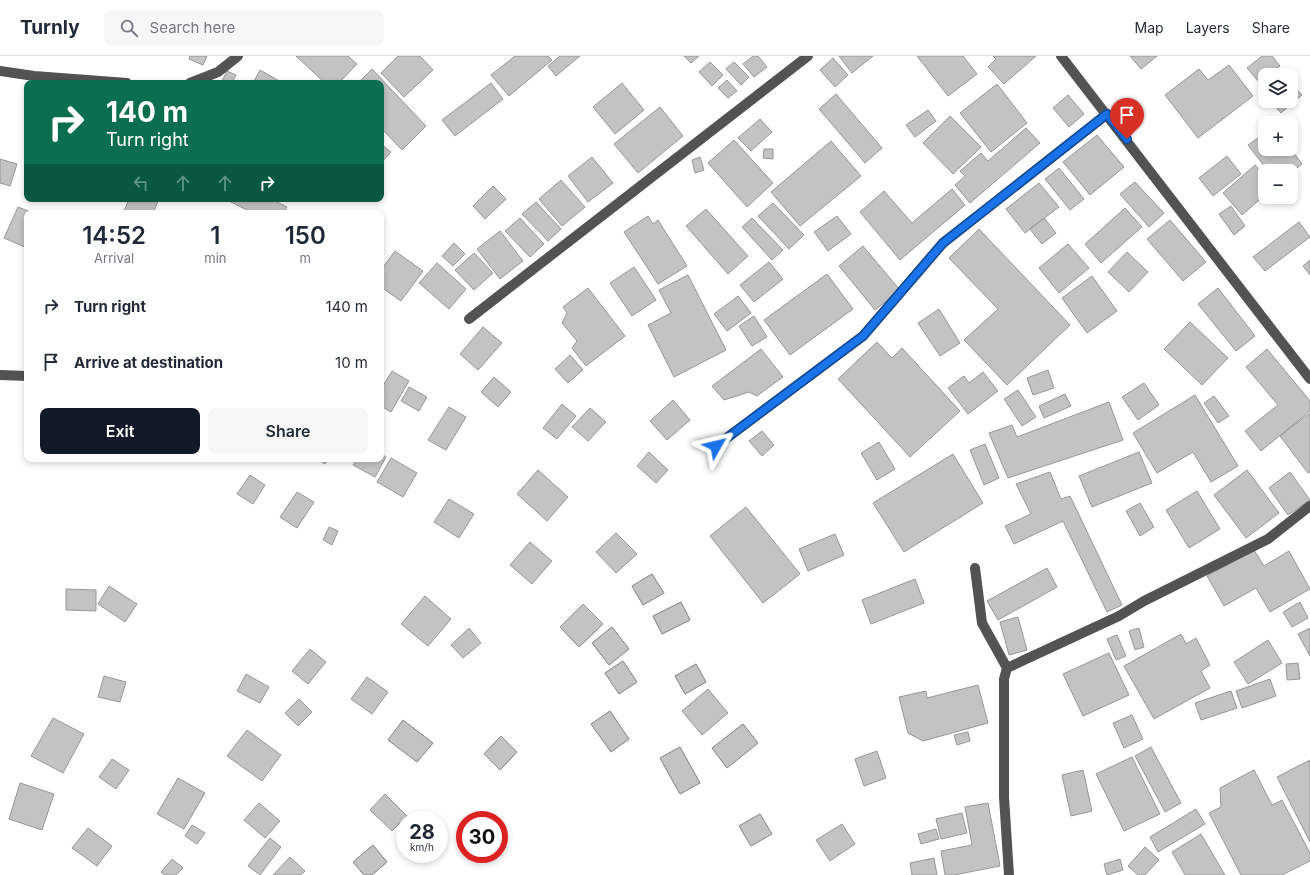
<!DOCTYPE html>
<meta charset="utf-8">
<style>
body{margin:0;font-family:Inter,sans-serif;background:#f6f6f7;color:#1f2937;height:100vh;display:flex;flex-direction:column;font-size:15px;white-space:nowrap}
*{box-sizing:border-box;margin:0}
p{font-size:13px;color:#747a83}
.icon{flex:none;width:22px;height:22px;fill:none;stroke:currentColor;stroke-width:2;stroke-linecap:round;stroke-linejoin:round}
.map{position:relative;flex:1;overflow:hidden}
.side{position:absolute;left:24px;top:154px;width:360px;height:252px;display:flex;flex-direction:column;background:#fff;border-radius:8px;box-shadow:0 2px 6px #0003}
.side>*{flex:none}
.guide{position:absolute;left:24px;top:24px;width:360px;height:122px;border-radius:8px;box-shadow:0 2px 6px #0003;background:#0b6e4f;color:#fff;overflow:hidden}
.controls{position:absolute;left:1258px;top:12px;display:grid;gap:8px}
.controls a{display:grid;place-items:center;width:40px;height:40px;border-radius:8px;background:#fff;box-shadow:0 2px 6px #0003;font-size:20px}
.speed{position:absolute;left:396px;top:755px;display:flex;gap:8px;font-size:20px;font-weight:700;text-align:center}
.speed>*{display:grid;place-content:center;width:52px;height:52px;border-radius:50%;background:#fff;box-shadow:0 2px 6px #0003;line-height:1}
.speed small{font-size:10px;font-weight:400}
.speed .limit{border:6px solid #d22;background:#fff;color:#111}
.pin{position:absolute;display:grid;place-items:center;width:34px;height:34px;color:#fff;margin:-41px -17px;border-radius:50% 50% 50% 0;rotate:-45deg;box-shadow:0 0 4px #0007}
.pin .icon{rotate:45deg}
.me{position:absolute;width:44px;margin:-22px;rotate:53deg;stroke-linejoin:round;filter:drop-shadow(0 0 3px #0008)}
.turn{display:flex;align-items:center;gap:14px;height:84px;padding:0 16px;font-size:18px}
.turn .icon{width:52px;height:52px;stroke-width:2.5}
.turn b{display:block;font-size:28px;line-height:34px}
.lanes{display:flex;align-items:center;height:38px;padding:0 16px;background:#0003;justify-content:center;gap:20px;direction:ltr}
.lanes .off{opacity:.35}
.eta{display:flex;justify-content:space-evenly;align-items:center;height:68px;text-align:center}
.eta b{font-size:24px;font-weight:600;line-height:28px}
.cta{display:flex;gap:8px;margin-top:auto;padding:8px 16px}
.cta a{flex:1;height:46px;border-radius:8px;background:#111827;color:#fff;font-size:16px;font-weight:600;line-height:46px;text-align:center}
.cta a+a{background:#f6f6f7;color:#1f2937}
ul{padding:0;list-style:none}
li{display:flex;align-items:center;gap:12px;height:56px;padding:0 16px}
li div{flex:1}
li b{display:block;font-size:15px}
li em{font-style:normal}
header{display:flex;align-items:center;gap:24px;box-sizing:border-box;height:56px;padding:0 20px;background:#fff;border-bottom:1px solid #e0e1e3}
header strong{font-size:19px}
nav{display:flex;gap:22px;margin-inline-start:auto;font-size:14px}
.search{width:280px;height:36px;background:#f6f6f7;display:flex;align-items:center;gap:10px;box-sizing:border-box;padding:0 14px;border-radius:8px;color:#747a83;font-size:15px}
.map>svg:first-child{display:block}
.building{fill:#c3c3c3;stroke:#979797}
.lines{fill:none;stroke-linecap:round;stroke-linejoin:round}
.minor{stroke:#535353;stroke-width:10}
.route-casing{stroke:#114b97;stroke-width:10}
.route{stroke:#1a73e8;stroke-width:7}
</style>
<header>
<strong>Turnly</strong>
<div class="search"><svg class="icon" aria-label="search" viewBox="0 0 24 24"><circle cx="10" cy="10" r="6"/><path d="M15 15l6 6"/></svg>Search here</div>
<nav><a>Map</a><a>Layers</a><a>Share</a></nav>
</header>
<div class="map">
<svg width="1310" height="819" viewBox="0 0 1310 819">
<rect width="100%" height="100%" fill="#fff"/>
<path class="building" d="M190,0H207L203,9L189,3Z
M296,0H348L357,8L339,27H325Z
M398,0H420L433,14L404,41L381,17Z
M515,0H548L552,4L509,40L491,19Z
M560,0H580L556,20L548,10Z
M684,0H699L691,7Z
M753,0H758L767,11L754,21L743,8Z
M839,0H873L852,17Z
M917,0H963L977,18L948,40Z
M993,0H1036L1004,28L988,11L996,3Z
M1130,0H1157L1141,13Z
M1262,0H1272L1280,10L1268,19H1265V22L1259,26L1247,12Z
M833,2L848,19L835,31L820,14Z
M710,6L723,19L712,30L699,16Z
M734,6L749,21L741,29L726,13Z
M1229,9L1253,40L1198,82L1165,39L1199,13L1208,24Z
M372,13L426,70L402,94L381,72V27H358Z
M260,14L283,27H253Z
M227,15L236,19L232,27H221Z
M727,24L737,35L728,42L718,32Z
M491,27L503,43L455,80L442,64Z
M622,27L644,54L615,78L593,51Z
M1291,27L1302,39L1281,57L1270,45H1291Z
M997,28L1027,67L991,96L960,57Z
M1265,28V39L1259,33Z
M836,38L882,92L865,107L819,53Z
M1068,39L1084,58L1069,71L1053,52Z
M660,51L683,80L638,117L614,88Z
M928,54L936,65L915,81L906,69Z
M950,60L981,91L953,118L923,87Z
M760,63L772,76L751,95L738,82Z
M1026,72L1040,87L970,147L955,129L965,120L960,115L981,97L988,105Z
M1265,77V93H1291L1302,108L1291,117V115H1268L1248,89Z
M1097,79L1124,111L1090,139L1063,106Z
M734,84L773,127L747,151L708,107Z
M831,85L861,120L800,170L771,136Z
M381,88L391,96L381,107Z
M764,93H773V103L763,102Z
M1227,100L1241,118L1213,140L1199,122Z
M592,101L613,127L588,146L568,120Z
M700,101L704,114L695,117L692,104Z
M0,103L17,108L10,130L0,127Z
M1255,109L1265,121V139L1242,159L1223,137Z
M1059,112L1084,143L1070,154L1045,123Z
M561,124L585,151L562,170L539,143Z
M1135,126L1164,157L1149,171L1120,138Z
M1039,127L1059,151L1025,177L1006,153Z
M493,130L506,143L485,163L473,150Z
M952,133L965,149L900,204L860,156L884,135L912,167Z
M129,143H159L153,157H129L124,155Z
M227,143H271L287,151L284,157H253L227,144Z
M536,146L561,173L548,185L522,158Z
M773,147L804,179L789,193L758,160Z
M1231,150L1245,170L1234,179L1219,158Z
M18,151L33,157H27V192L4,182Z
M1125,152L1142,171L1101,207L1085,188Z
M706,153L748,200L728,218L686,170Z
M648,160L653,168L658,164L687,210L658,228L624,176Z
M837,160L851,178L828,195L814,176Z
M520,162L544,188L530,201L505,175Z
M752,162L783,194L772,204L742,171Z
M1044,162L1056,177L1042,188L1030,173Z
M1170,164L1206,206L1183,225L1147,183Z
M1299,166L1310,181L1265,215L1253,201Z
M979,173L1070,269L1007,329L964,284L998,253L949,202Z
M500,175L523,205L500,223L477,193Z
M454,187L465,198L453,210L442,200Z
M1068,188L1089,212L1059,237L1039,212Z
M863,190L900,234L875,254L839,210Z
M395,195L423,215L401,245L381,231V214Z
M1127,196L1148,216L1129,236L1108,216Z
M474,197L493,217L474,234L455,214Z
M1310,204V219L1303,210Z
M769,206L783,223L754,246L740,229Z
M437,207L466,233L449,253L419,227Z
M634,211L656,244L632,260L610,227Z
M827,218L853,253L790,299L764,264Z
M688,219L726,294L674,321L648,269L671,257L659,234Z
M1092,220L1117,255L1087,277L1062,242Z
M588,232L625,280L586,310L572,292L577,285L562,267L567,257L563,251Z
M1218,232L1255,280L1236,295L1198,248Z
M738,240L751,257L727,275L714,258Z
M939,253L960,287L940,300L918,267Z
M754,260L767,281L752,290L739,270Z
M1190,266L1228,302L1202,329L1164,293Z
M483,271L502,287L478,314L460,298Z
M877,286L892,302L902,292L960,355L910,401L838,323Z
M761,293L783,321L757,340L749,336L724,344L712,330Z
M1267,293L1310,345V355L1261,395L1245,375L1278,349L1246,311Z
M570,299L583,314L568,327L555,313Z
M1048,314L1054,332L1033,339L1027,322Z
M392,315L409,325L391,356L381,350V333Z
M983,316L998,335L968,358L948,332L964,320L969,327Z
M494,321L511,336L498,351L481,336Z
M1144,327L1159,349L1138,364L1122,341Z
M409,331L427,341L419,355L401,345Z
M1018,334L1036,361L1022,370L1004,343Z
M1065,338L1071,350L1044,362L1039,350Z
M1195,339L1238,410L1211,426L1193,396L1157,417L1133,377Z
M1214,340L1229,360L1218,367L1204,347Z
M673,344L690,364L667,384L650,365Z
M1109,346L1123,384L1008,422L989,377L1012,369L1017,381Z
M562,348L576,360L557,383L543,372Z
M449,351L466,361L446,394L428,384Z
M590,352L606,366L588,385L572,371Z
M1310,357V416L1308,417L1280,380Z
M762,375L774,389L762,400L749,385Z
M879,386L895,413L877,424L861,397Z
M985,388L999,422L984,429L970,394Z
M649,396L668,414L656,427L637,410Z
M1139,396L1152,427L1092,451L1079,420Z
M381,398L386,401L375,421L353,409L357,403H381Z
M953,398L983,447L904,496L873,447Z
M391,402L417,417L403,441L377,426Z
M317,403H328L325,408Z
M538,414L568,441L547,465L517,438Z
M1247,414L1279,457L1246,482L1214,439Z
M1050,416L1061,443L1070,440L1122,549L1107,556L1063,465L1014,488L1005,470L1031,458L1016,428Z
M1290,416L1310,444L1288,459L1269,432Z
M250,419L265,429L253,448L237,438Z
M1197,435L1220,473L1189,492L1166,454Z
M297,436L314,446L297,472L280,461Z
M449,443L474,458L459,482L434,466Z
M1140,447L1154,471L1140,480L1126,455Z
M746,451L800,518L763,547L710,480Z
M329,471L338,475L332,489L323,484Z
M616,477L637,498L616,517L596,496Z
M835,478L844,499L808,515L799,493Z
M530,486L552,505L532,528L510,509Z
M1254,494L1264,510L1289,495L1310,533L1270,556L1256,532L1224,550L1207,520Z
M1047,512L1057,531L998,564L987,545Z
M652,518L664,537L643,549L632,530Z
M652,518L664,537L643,549L632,530Z
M915,523L924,547L871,568L862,544Z
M109,530L137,548L125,566L98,548Z
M66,533L96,534V555L66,554Z
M425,540L451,563L428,590L401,568Z
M681,546L690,564L662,578L653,560Z
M681,546L690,564L662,578L653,560Z
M1300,546L1308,562L1292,571L1283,556Z
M583,548L603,568L579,591L560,571Z
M583,548L603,568L579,591L560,571Z
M1018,561L1027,594L1009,599L1000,566Z
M612,571L629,593L609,609L592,587Z
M612,571L629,593L609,609L592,587Z
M469,572L481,587L463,602L451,589Z
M1139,572L1144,591L1135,594L1129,575Z
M1310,572V600L1298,578Z
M1181,578L1186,588L1196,582L1210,609L1201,615L1210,632L1154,663L1124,610Z
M1117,579L1126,600L1116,604L1107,583Z
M1268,584L1282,607L1248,628L1234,606Z
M310,593L326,606L308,628L292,615Z
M1109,597L1129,639L1083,660L1063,618Z
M623,605L637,626L619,638L605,617Z
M623,605L637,626L619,638L605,617Z
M1298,607L1300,623L1287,624L1286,608Z
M696,608L706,626L685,638L675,620Z
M696,608L706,626L685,638L675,620Z
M246,618L269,631L260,647L237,635Z
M104,620L126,626L120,646L98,641Z
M367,621L388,636L372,658L351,643Z
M1270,623L1276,640L1242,652L1236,635Z
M978,629L988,667L923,685L908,677L899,641L926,635L927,642Z
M708,633L728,657L702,679L682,655Z
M1231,635L1237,652L1201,664L1195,647Z
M299,643L312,656L298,670L285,657Z
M299,643L312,656L298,670L285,657Z
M610,655L629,683L611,696L591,668Z
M610,655L629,683L611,696L591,668Z
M1132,659L1143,683L1124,692L1113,667Z
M53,662L84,678L63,717L31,700Z
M403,664L433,687L417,706L388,684Z
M403,664L433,687L417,706L388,684Z
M743,668L758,687L727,712L712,692Z
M743,668L758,687L727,712L712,692Z
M247,674L281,699L262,725L227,700Z
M968,676L970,685L957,689L954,679Z
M501,680L517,696L500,714L484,698Z
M501,680L517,696L500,714L484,698Z
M680,691L700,727L680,738L660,702Z
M680,691L700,727L680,738L660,702Z
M1151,691L1181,747L1165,756L1135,700Z
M877,695L886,722L864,730L855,703Z
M1132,701L1160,758L1124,775L1096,718Z
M112,703L129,714L116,733L99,721Z
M1310,704V786L1277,721Z
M1083,714L1092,755L1071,760L1062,719Z
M1254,714L1272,749L1282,744L1310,797V805L1282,819H1241L1209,757L1221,751L1220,732Z
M178,722L205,737L184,773L157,758Z
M20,727L54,738L42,774L9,763Z
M385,738L407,760L392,775L370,754Z
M259,747L280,765L265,782L244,764Z
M988,747L1000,810L954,819H945L941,795L972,789L965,751Z
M1196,753L1205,768L1158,796L1150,781Z
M962,757L967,777L941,783L936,763Z
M760,758L772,778L751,790L739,770Z
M760,758L772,778L751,790L739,770Z
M842,768L855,788L830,805L816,784Z
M192,769L205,777L197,788L185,780Z
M88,772L112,790L97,810L72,792Z
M936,773L939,783L921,788L918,778Z
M1201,778L1225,819H1185L1172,796Z
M270,782L281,791L260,819L248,810Z
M373,789L387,806L372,819H364L353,806Z
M373,789L387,806L372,819H364L353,806Z
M1145,791L1159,804L1145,819H1138L1128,810Z
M290,801L305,815L301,819H273Z
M934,802L937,819H912L910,807Z
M172,803L183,812L176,819H164L161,816Z
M1120,803L1123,814L1107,819L1104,808Z"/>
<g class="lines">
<path class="minor" d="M1061,0L1310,323
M0,15L34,20L127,27
M190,27L218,16L238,0
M469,263L808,0
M0,319L27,320
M716,390L863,280L943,187L1107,58
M975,512L982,567L1007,612
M1009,819L1004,741V623L1007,612L1119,560L1144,545L1268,483L1310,450"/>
</g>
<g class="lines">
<g class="route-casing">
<path id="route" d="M716,390L863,280L943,187L1107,58L1127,83"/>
</g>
<use href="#route" class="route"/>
</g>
</svg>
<div class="controls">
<a><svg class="icon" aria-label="layers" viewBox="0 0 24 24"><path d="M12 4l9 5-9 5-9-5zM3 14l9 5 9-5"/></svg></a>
<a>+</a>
<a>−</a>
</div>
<div class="speed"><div>28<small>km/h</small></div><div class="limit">30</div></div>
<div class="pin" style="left:1127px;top:83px;background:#d93025"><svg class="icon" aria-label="arrive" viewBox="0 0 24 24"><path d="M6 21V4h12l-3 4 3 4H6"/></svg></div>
<svg class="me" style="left:716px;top:390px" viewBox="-20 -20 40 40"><path d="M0-17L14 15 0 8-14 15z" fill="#1a73e8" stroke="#fff" stroke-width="4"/></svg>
<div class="guide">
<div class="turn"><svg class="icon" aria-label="right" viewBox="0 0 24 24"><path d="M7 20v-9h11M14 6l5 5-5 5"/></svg><div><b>140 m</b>Turn right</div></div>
<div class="lanes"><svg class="icon off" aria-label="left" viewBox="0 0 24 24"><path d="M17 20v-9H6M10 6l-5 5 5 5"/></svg><svg class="icon off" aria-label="ahead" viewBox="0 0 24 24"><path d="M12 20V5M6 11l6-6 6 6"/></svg><svg class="icon off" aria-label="ahead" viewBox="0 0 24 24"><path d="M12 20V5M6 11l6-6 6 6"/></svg><svg class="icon" aria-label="right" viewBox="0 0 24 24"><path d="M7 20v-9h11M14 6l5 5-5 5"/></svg></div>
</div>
<section class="side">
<div class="eta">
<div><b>14:52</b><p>Arrival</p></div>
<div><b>1</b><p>min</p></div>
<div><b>150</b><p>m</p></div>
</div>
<ul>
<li><svg class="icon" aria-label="right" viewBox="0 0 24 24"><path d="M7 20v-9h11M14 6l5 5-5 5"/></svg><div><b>Turn right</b></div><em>140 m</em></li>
<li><svg class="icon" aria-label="arrive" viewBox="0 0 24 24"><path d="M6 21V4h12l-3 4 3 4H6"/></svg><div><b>Arrive at destination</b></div><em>10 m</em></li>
</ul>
<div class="cta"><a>Exit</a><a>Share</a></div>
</section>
</div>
